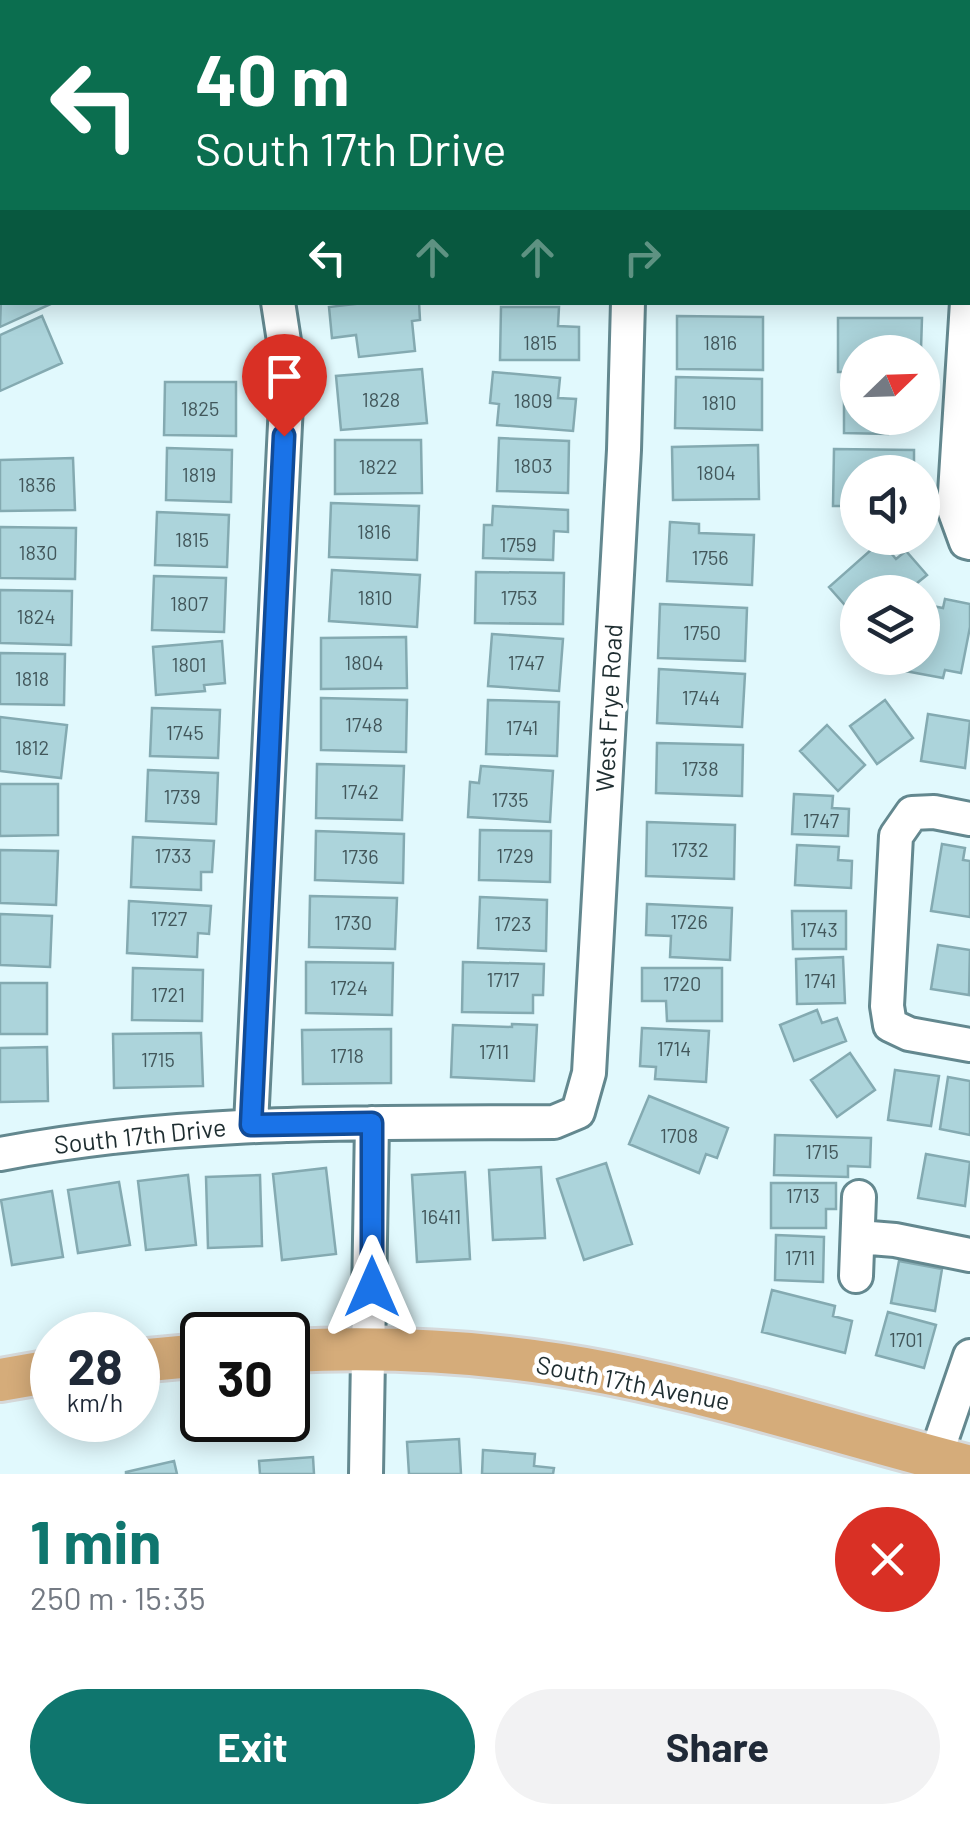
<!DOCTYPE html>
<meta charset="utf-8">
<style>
body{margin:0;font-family:Barlow,sans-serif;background:#f2f2f3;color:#1f2937;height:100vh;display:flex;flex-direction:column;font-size:38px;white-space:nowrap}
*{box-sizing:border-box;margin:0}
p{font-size:32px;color:#747a83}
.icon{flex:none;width:55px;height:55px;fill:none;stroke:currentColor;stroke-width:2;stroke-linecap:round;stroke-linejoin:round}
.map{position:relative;height:1474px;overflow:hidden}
.side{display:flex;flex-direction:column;background:#fff;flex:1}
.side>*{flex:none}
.banner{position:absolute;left:0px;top:0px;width:970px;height:305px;box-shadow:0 5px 25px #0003;background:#0b6e4f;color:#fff;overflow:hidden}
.needle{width:65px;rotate:67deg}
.fabs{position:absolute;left:840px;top:335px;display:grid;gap:20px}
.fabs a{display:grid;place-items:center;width:100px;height:100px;border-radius:50%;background:#fff;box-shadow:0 5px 25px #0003;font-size:50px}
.speed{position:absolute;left:30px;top:1312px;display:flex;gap:20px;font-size:50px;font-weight:700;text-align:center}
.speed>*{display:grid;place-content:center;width:130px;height:130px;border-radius:50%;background:#fff;box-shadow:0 5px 25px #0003;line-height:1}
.speed small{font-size:25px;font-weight:400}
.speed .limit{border:5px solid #111;border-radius:15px;background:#fff;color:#111}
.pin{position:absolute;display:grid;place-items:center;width:85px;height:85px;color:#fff;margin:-102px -42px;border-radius:50% 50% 50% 0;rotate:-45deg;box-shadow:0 0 10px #0007}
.pin .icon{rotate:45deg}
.me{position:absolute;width:110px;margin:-55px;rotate:0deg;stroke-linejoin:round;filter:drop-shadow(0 0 8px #0008)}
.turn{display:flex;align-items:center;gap:35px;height:210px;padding:0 30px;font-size:45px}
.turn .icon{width:130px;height:130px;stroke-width:2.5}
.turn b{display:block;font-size:70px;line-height:85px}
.lanes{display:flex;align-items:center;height:95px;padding:0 30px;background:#0003;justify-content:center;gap:50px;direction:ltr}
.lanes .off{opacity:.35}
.round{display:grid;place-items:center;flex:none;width:105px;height:105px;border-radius:52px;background:#f2f2f3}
.headline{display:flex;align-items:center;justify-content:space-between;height:170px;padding:0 30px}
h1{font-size:60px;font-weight:700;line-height:75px;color:#0f766e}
.button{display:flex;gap:20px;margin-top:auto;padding:20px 30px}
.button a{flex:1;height:115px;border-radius:60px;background:#0f766e;color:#fff;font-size:40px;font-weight:700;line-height:115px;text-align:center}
.button a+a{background:#f2f2f3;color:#1f2937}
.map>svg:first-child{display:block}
.building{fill:#acd4db;stroke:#84aab1;stroke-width:2.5}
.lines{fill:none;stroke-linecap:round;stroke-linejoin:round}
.minor-casing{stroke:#63888f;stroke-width:38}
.major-casing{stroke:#d6d9da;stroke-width:48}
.path{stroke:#84979b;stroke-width:5;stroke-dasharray:10 5;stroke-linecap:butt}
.minor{stroke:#fff;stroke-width:32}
.major{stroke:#d5ac7a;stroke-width:42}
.route-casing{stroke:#114b97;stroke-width:25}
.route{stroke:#1a73e8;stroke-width:18}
.labels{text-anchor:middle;stroke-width:9;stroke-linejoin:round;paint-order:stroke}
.number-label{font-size:20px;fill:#42575b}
.street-label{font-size:25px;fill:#1e2d30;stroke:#fff}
</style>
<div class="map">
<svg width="970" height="1474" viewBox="0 0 970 1474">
<rect width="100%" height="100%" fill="#e1f9fd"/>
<path class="building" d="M2,270V302H55L0,327Z
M372,302H419L420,320L412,321L415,351L359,357L356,335L332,338L329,307Z
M501,307H559L558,326L579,327V360H500Z
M42,316L62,363L0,391V335Z
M677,316L763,317V370L677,369Z
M838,318H922L921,349L858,352V372H838Z
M422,369L427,423L341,430L336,376Z
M493,372L560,378L558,398L576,399L573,431L497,425L499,404L490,403Z
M676,377L762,379V430L675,428Z
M165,382H236V436L164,435Z
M844,383L858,384V418H888V434L844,433Z
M499,438L569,441L568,493L497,491Z
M335,440H421L422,493L335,494Z
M758,445L759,499L673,500L672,447Z
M167,448L232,450L231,502L166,500Z
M834,449L914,450V472H858V506H833Z
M73,458L75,510L0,511V460Z
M331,503L419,506L417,560L329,557Z
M493,506L568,510V532L554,531L553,560L483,558L484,525H492Z
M157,512L229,515L227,567L155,565Z
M670,522L699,524V533L754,535L752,585L667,581Z
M0,527L76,528L75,579L0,578Z
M881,541L896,559L906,551L927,575L906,592H858V620L829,587Z
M332,570L420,575L417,627L329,621Z
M476,572L564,573L563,624L475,623Z
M154,576L226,578L224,632L152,630Z
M0,590L72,591L71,645L0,643Z
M945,599L970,604V627L961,673L945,670L943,678L905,671L908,658H922V604L943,608Z
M660,604L747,608L745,661L658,658Z
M492,634L563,639L559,691L488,686Z
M406,637L407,688L321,689V638Z
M222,641L225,683L204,685L205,691L156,695L153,647Z
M0,653L65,654L64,705L0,704Z
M659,669L745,674L742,727L657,723Z
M321,698L407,700L406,752L321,750Z
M488,700L559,702L557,756L486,754Z
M885,700L913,738L877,764L850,726Z
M152,708L220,710L218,758L150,756Z
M928,714L970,721L965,768L921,761Z
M0,717L67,725L61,778L0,771Z
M827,725L865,765L838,791L800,751Z
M657,743L743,745L742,796L656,793Z
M317,764L404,766L402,820L316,818Z
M481,766L553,771L550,822L468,817L470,782L479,783Z
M148,770L218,773L216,824L146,821Z
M0,784H58V835L0,836Z
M794,794L833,796L832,808L849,809L848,836L792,834Z
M647,822L735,825L734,879L646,876Z
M480,830L551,831L550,882L479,880Z
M316,831L404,834L403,883L315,880Z
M133,837L214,841L212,872H201V890L131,887Z
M942,844L965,848L963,860L970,861V917L931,911Z
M797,845L839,847L838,860L852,861L851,888L795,885Z
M0,850L58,851L56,905L0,903Z
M310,896L397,898L395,949L309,947Z
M480,897L547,900L546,951L478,948Z
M129,901L211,906L209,934L198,933L197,957L127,953Z
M647,904L732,908L730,960L670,957L671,936L646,935Z
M792,911H846V949H793Z
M0,914L52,916L50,967L0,965Z
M938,945L970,950L969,995L931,989Z
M843,957L845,1003L797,1004L796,959Z
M306,962L393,963L392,1015L306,1013Z
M463,962L544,964L543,995H533V1013L462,1012Z
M133,968L203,970L202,1021L132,1020Z
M642,968H722V1021H667L666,1001H642Z
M0,983H47V1034H0Z
M817,1010L822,1023L837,1018L846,1041L794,1061L780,1025Z
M512,1024L537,1025L534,1081L451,1077L453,1025L512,1027Z
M642,1028L709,1031L706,1082L655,1079L656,1067L640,1066Z
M391,1029V1083L303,1084L302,1030Z
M201,1033L203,1086L114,1088L113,1034Z
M47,1047L48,1101L0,1102V1048Z
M850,1053L875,1090L837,1117L811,1080Z
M895,1070L939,1076L931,1126L888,1120Z
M948,1077L970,1081V1135L940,1129Z
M649,1096L728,1128L717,1158L706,1154L699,1173L629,1144Z
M775,1135L871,1138L870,1167L848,1166V1177L774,1175Z
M926,1154L970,1162L965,1206L918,1198Z
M606,1163L632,1244L584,1260L557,1179Z
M541,1167L545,1238L493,1240L489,1170Z
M326,1168L336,1254L282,1260L273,1174Z
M465,1172L470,1259L417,1262L412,1175Z
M188,1175L196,1245L146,1250L138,1181Z
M260,1175L262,1246L208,1248L206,1177Z
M119,1182L130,1245L78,1253L68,1190Z
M771,1183H836V1209H826V1228H771Z
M52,1191L63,1257L12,1265L1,1200Z
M776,1235L824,1237L823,1282L775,1280Z
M899,1261L942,1269L935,1311L891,1303Z
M772,1290L835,1306L833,1316L852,1321L845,1353L762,1332Z
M888,1312L936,1325L924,1368L876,1355Z
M459,1439L461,1474H409L407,1442Z
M483,1450L535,1454L534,1466L554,1468L553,1474H482Z
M313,1457L314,1474H260L259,1461Z
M174,1461L177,1474H126V1472Z"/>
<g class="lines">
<g class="minor-casing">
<path id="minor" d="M968,301L970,262
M967,302L954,509L966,542L970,543
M970,819L934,812L912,813L896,836L887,1006L890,1025L909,1034L970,1045
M251,1125L286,404L284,341L278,302
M0,1154C183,1119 369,1123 554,1122L578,1112L589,1073L624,450L628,302
M858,1237L895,1240L970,1255
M856,1276L859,1197
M935,1458L970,1356
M366,1474L372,1123"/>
</g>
<g class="major-casing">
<path id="major" d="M288,1351C393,1346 504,1353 607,1373C730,1397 849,1436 970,1467
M138,1361L202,1355
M0,1380L52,1371"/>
</g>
<path class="path" d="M208,2L212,0
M0,130L2,129"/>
<use href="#minor" class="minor"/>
<use href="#major" class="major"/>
</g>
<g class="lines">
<g class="route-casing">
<path id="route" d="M284,436L251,1125L372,1123V1287"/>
</g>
<use href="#route" class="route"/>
</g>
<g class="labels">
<g class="number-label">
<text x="540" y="350">1815</text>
<text x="720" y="350">1816</text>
<text x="381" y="407">1828</text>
<text x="533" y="408">1809</text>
<text x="719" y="410">1810</text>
<text x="200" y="416">1825</text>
<text x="533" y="473">1803</text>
<text x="378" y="474">1822</text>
<text x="716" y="480">1804</text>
<text x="199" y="482">1819</text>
<text x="37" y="492">1836</text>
<text x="374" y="539">1816</text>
<text x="192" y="547">1815</text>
<text x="518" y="552">1759</text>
<text x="38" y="560">1830</text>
<text x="710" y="565">1756</text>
<text x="375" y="605">1810</text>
<text x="519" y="605">1753</text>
<text x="189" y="611">1807</text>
<text x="36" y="624">1824</text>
<text x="702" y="640">1750</text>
<text x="364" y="670">1804</text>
<text x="526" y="670">1747</text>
<text x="189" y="672">1801</text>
<text x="32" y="686">1818</text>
<text x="701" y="705">1744</text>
<text x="364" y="732">1748</text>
<text x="522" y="735">1741</text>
<text x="185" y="740">1745</text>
<text x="32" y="755">1812</text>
<text x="700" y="776">1738</text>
<text x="360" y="799">1742</text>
<text x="182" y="804">1739</text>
<text x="510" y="807">1735</text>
<text x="821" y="828">1747</text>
<text x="690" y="857">1732</text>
<text x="173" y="863">1733</text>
<text x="515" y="863">1729</text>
<text x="360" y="864">1736</text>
<text x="169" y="926">1727</text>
<text x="689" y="929">1726</text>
<text x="353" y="930">1730</text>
<text x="513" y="931">1723</text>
<text x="819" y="937">1743</text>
<text x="503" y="987">1717</text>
<text x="820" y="988">1741</text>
<text x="682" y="991">1720</text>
<text x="349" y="995">1724</text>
<text x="168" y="1002">1721</text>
<text x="674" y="1056">1714</text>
<text x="494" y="1059">1711</text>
<text x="347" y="1063">1718</text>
<text x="158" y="1067">1715</text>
<text x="679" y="1143">1708</text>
<text x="822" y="1159">1715</text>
<text x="803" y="1203">1713</text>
<text x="441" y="1224">16411</text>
<text x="800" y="1265">1711</text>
<text x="906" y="1347">1701</text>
</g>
<g class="street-label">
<text transform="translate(609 708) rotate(-87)" y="9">West Frye Road</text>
<text transform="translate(140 1136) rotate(-6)" y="9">South 17th Drive</text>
<text transform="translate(633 1383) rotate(11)" y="9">South 17th Avenue</text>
</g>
</g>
</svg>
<div class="fabs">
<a><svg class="needle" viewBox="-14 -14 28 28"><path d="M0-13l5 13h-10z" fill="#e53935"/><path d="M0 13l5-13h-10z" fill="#747a83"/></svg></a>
<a><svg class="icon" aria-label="sound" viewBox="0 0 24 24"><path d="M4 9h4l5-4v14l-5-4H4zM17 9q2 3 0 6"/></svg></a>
<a><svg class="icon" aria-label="layers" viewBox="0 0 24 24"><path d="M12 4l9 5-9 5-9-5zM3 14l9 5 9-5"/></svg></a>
</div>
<div class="speed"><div>28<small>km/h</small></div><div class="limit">30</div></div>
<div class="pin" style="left:284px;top:436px;background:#d93025"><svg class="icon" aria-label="arrive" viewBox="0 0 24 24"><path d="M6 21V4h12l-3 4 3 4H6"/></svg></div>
<svg class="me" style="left:372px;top:1287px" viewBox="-20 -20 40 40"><path d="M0-17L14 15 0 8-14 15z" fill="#1a73e8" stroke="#fff" stroke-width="4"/></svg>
<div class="banner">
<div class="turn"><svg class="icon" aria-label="left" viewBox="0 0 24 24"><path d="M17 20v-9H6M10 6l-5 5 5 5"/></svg><div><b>40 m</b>South 17th Drive</div></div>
<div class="lanes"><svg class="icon" aria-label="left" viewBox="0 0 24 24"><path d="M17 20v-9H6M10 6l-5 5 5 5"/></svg><svg class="icon off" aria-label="ahead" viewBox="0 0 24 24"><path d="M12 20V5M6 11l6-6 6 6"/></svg><svg class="icon off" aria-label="ahead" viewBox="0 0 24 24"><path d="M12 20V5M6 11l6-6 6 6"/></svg><svg class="icon off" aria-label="right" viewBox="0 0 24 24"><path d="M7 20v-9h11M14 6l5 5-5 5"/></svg></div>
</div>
</div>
<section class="side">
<div class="headline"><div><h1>1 min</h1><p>250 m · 15:35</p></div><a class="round" style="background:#d93025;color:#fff"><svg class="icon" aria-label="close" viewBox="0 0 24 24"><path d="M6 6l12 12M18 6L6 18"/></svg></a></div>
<div class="button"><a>Exit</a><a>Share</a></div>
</section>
